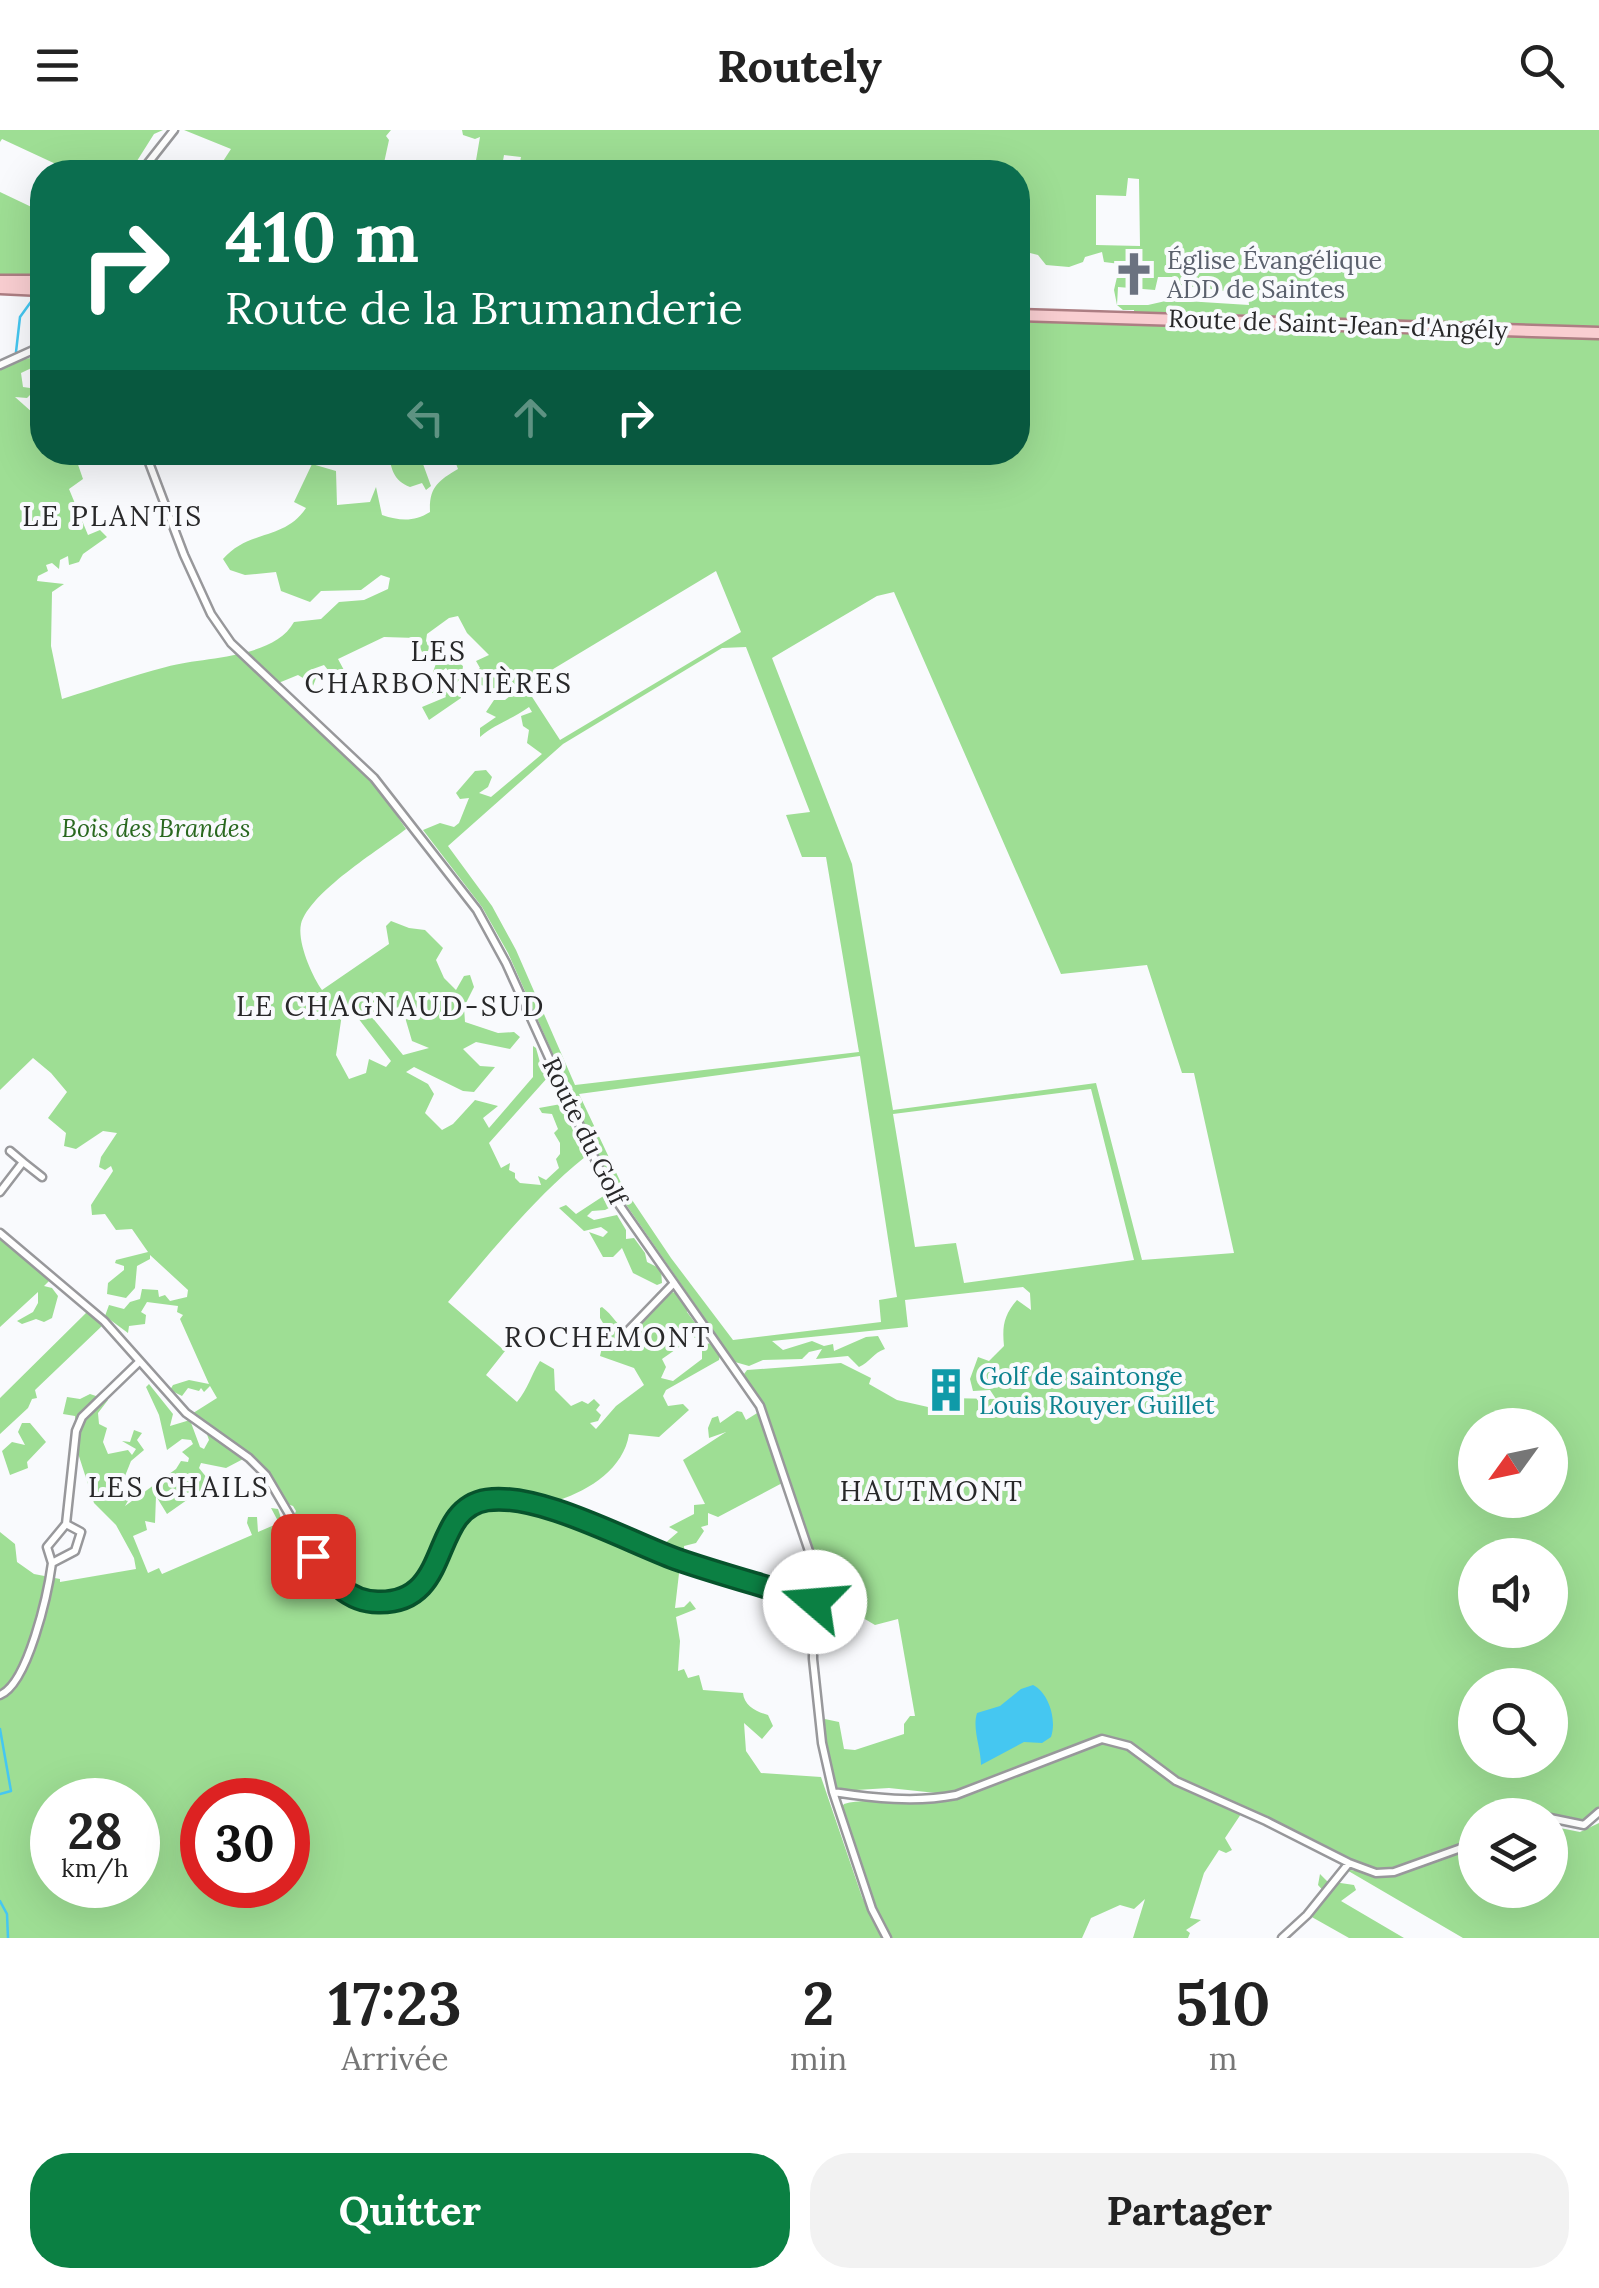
<!DOCTYPE html>
<html lang="fr">
<meta charset="utf-8">
<style>
body{margin:0;font-family:Lora,serif;background:#f2f2f2;color:#222;height:100vh;display:flex;flex-direction:column;font-size:38px;white-space:nowrap}
*{box-sizing:border-box;margin:0}
p{font-size:32px;color:#767676}
.icon{flex:none;width:55px;height:55px;fill:none;stroke:currentColor;stroke-width:2;stroke-linecap:round;stroke-linejoin:round}
.map{position:relative;height:1808px;overflow:hidden}
.drawer{display:flex;flex-direction:column;background:#fff;flex:1}
.drawer>*{flex:none}
.guide{position:absolute;left:30px;top:30px;width:1000px;height:305px;border-radius:40px;box-shadow:0 10px 40px #0002;background:#0b6e4f;color:#fff;overflow:hidden}
.needle{width:65px;rotate:237deg}
.tools{position:absolute;left:1458px;top:1278px;display:grid;gap:20px}
.tools a{display:grid;place-items:center;width:110px;height:110px;border-radius:50%;background:#fff;box-shadow:0 10px 40px #0002;font-size:50px}
.speed{position:absolute;left:30px;top:1648px;display:flex;gap:20px;font-size:50px;font-weight:700;text-align:center}
.speed>*{display:grid;place-content:center;width:130px;height:130px;border-radius:50%;background:#fff;box-shadow:0 10px 40px #0002;line-height:1}
.speed small{font-size:25px;font-weight:400}
.speed .limit{border:15px solid #d22;background:#fff;color:#111}
.pin{position:absolute;display:grid;place-items:center;width:85px;height:85px;color:#fff;margin:-42px;border-radius:20px;box-shadow:0 5px 15px #0006}
.me{position:absolute;width:110px;margin:-55px;rotate:288deg;stroke-linejoin:round;filter:drop-shadow(0 0 8px #0008)}
.turn{display:flex;align-items:center;gap:35px;height:210px;padding:0 30px;font-size:45px}
.turn .icon{width:130px;height:130px;stroke-width:2.5}
.turn b{display:block;font-size:70px;line-height:85px}
.lanes{display:flex;align-items:center;height:95px;padding:0 30px;background:#0003;justify-content:center;gap:50px;direction:ltr}
.lanes .off{opacity:.35}
.eta{display:flex;justify-content:space-evenly;align-items:center;height:170px;text-align:center}
.eta b{font-size:60px;font-weight:800;line-height:70px}
.primary-button{display:flex;gap:20px;margin-top:auto;padding:20px 30px}
.primary-button a{flex:1;height:115px;border-radius:40px;background:#0b8043;color:#fff;font-size:40px;font-weight:800;line-height:115px;text-align:center}
.primary-button a+a{background:#f2f2f2;color:#222}
header{display:flex;justify-content:space-between;align-items:center;height:130px;padding:0 30px;background:#fff;font-size:45px;font-weight:800}
.map>svg:first-child{display:block}
.green{fill:#9ede94;fill-rule:evenodd}
.water{fill:#45c7f1}
.lines{fill:none;stroke-linecap:round;stroke-linejoin:round}
.stream{stroke:#45c7f1;stroke-width:2.5}
.street-casing{stroke:#98989b;stroke-width:11}
.primary-casing{stroke:#ad7e83;stroke-width:15}
.street{stroke:#fff;stroke-width:6}
.primary{stroke:#f9ced1;stroke-width:10}
.route-casing{stroke:#07532c;stroke-width:25}
.route{stroke:#0b8043;stroke-width:18}
.labels{text-anchor:middle;stroke-width:8;stroke-linejoin:round;paint-order:stroke}
.worship-label{font-size:25px;fill:#5b616d;stroke:#f9fafd;text-anchor:start}
.street-label{font-size:25px;fill:#282829;stroke:#f9fafd}
.park-label{font-size:25px;font-style:italic;fill:#29681f;stroke:#f9fafd}
.culture-label{font-size:25px;fill:#0d838f;stroke:#f9fafd;text-anchor:start}
.neighbourhood-label{font-size:28px;letter-spacing:2.5px;fill:#282829;stroke:#f9fafd}
</style>
<header><svg class="icon" aria-label="menu" viewBox="0 0 24 24"><path d="M4 6h16M4 12h16M4 18h16"/></svg>Routely<svg class="icon" aria-label="search" viewBox="0 0 24 24"><circle cx="10" cy="10" r="6"/><path d="M15 15l6 6"/></svg></header>
<div class="map">
<svg width="1599" height="1808" viewBox="0 0 1599 1808">
<rect width="100%" height="100%" fill="#f9fafd"/>
<path class="green" d="M0,0H163L154,4L130,42H73L2,9L0,12Z
M184,0H391L386,6L389,10L382,42H216L231,19Z
M462,0H1599V197L1342,190L1209,183L1206,188L1184,187L1177,183L1159,188L1134,184V180H1123L1117,175L1114,160L1120,134L1104,132L1102,122L1085,127L1083,132L1069,137L1046,135L1038,125L1018,120V42H518L521,27L504,25L501,42H474L480,7L475,9L463,5ZM1128,48L1139,49L1140,116L1096,115V65L1126,66ZM1158,147H1172L1180,155L1248,164L1249,175L1170,170L1148,175H1117L1118,157L1155,160Z
M0,62L42,82V149L0,152Z
M1018,192L1168,196L1182,193L1187,197L1599,208V1682L1584,1695L1550,1685H1475V1713L1376,1745H1397L1475,1717V1760H1550V1696L1580,1702L1599,1693V1808H1463L1345,1739L1374,1744L1243,1681L1225,1708L1232,1720L1226,1723L1219,1720L1204,1743L1190,1788L1201,1790L1186,1800L1190,1803L1188,1808H1133L1145,1769L1134,1779L1120,1775L1091,1788L1082,1808H887L872,1779L841,1678L844,1674C873,1665 906,1680 934,1669L936,1663L889,1658L840,1661L835,1656L820,1588L839,1592L844,1619L855,1620L904,1604V1594L910,1586H915L898,1489L875,1495L858,1485L814,1478L813,1433L786,1351L718,1387L708,1383V1395L701,1397L704,1401L696,1413L684,1416V1424L676,1425L651,1416L649,1411H658L663,1415L678,1402L669,1397L694,1384V1375L705,1374L683,1330L726,1302L709,1308L708,1298L712,1288L718,1286L720,1293L737,1281L742,1282L746,1290L762,1280L744,1244L747,1240L841,1233L871,1248L869,1254L897,1270L928,1277L947,1268L996,1269L990,1260L973,1261L970,1249L978,1227L989,1231L1004,1216C1002,1196 1004,1185 1017,1170L1031,1180L1030,1163L1023,1157L905,1170L908,1197L772,1211L783,1220L812,1211L824,1216L833,1214L834,1221L866,1207L878,1206L885,1219C873,1223 870,1232 859,1237L848,1226L816,1229L822,1219L809,1222L802,1229L763,1230L749,1236L735,1232L609,1050L508,823L482,777L423,700L440,693L454,697L459,693L469,668L460,669L456,663L475,641L486,640L492,647L488,657L479,663L491,667L542,624L527,613L529,600L523,596L521,586L532,582L529,577C513,589 496,593 480,607V598L496,587L486,582L494,570H505L519,559L501,539L498,544L504,553L487,562L485,556L472,553V545L480,538L476,531L489,525L467,503L458,486L449,488L427,504L426,511L430,516L428,521L422,522L416,508L384,507L338,529L345,542L341,545H332L324,535L310,540L318,543L313,556H304L303,548L298,545L276,554L374,648L392,671L389,674L406,699C379,720 310,762 301,794C297,812 312,846 322,860L389,814L386,796L391,791L409,798L425,800L443,818L436,830L444,848L456,860L464,846L470,845L474,857L464,877L465,892L498,903L514,902L520,907L510,919L476,912L463,919L480,936L495,937L474,962L463,961L414,937L406,942L428,954L434,964L425,983L442,1000L453,994L475,970L498,976L483,988L489,998L533,947V916L536,918L541,936L548,947L489,1013L501,1038L510,1033L509,1040L515,1043V1048L520,1053L541,1055L538,1046L546,1050L559,1038L556,1029L560,1024V1013L554,1003L558,999L552,984L542,983L539,978L561,974L585,1027C534,1068 492,1121 448,1172L505,1221L486,1245L517,1272C528,1259 531,1245 540,1231L554,1239L555,1260L571,1276L582,1271L588,1274L594,1269L600,1275L596,1280L601,1285L598,1291L590,1293L596,1299L616,1276L644,1255L634,1238L600,1226L603,1213L612,1208L600,1188V1178L602,1177C613,1185 618,1197 630,1204L655,1178L653,1169L658,1162C673,1160 687,1163 687,1182L702,1202V1207L695,1208L689,1202L682,1208V1215L662,1229L666,1237L661,1248L673,1251L702,1229V1215L711,1213L720,1223L719,1230L666,1260L663,1266L668,1276L683,1274L689,1280L659,1307L629,1304C624,1338 590,1360 559,1370L593,1388C533,1397 472,1330 439,1417L447,1426C451,1403 466,1383 488,1374L571,1389L680,1435L675,1478L684,1477L690,1471L696,1479L676,1487L680,1511L678,1541L684,1539L688,1548L699,1545L703,1560L743,1563C744,1576 757,1582 768,1585L773,1596L762,1609L744,1593L746,1621L761,1643L821,1647L862,1767L882,1808H0V1402L15,1414L17,1432L34,1444L60,1449V1452L136,1439L134,1428L116,1395L94,1373L77,1320L75,1286L63,1284L67,1267L80,1269L90,1264L108,1270L98,1283L99,1294L107,1298L103,1312L108,1324L128,1320L132,1325L136,1319L122,1311L130,1312L134,1300L142,1303L137,1310L144,1320L131,1331L125,1346L110,1347L120,1368L129,1369L125,1376L176,1339L181,1331L188,1332L189,1328L182,1322L193,1314L191,1310L182,1309L167,1320L159,1285L146,1257L149,1254L173,1284L170,1296L190,1290L200,1317L204,1319L209,1310L204,1296L190,1285L217,1268L210,1256L204,1262L201,1258L199,1261L188,1258L182,1266L170,1260L173,1255L189,1250L209,1254L180,1189L183,1185L177,1182L178,1176L147,1172L141,1182L146,1185L145,1194L129,1196L128,1203L105,1186L109,1175L124,1179L130,1172L140,1169L142,1159L158,1160L159,1167L165,1165L170,1171L187,1167L188,1160L150,1125V1129L137,1136L135,1158L126,1168L107,1164L108,1153L124,1140V1136L115,1133L116,1130L148,1122L132,1099L116,1100L105,1084L92,1085L91,1075L113,1041L111,1036L105,1040L99,1037L101,1027L117,1003L103,1001L76,1019L64,1016L66,1003L48,988L67,962L51,943L33,928L0,960V237C11,234 21,228 33,228L42,219V233L21,243L23,257L30,258L31,264L27,268L15,267L42,291V322L74,323L83,349L69,359L88,405L100,400L107,407L83,424L79,432L69,435L68,426L60,430L59,439L52,433L46,435L48,441L38,446L37,451L64,454L52,462L51,516L62,569C97,558 131,546 166,537C203,526 273,530 294,492L321,489L339,472L364,470L388,459L390,448L381,445L361,460L321,461L310,472L281,461L276,442L245,445L230,440L223,429C249,399 284,411 306,378L294,372L312,334L336,341L337,375L370,372L376,357L382,385C400,391 414,392 430,382C429,357 438,351 458,339L452,323L1018,322ZM716,441L741,502L560,610L525,556ZM894,462L1061,844L1147,835L1182,943H1194L1234,1123L1142,1130L1096,953L893,980L852,734L772,528L877,466ZM746,517L810,682L786,685L802,727H826L859,922L575,955L516,820L492,776L448,716L563,614L722,518ZM348,875L391,931L386,937L369,929L366,943L349,949L336,925L343,877ZM402,877L412,911L429,918L403,925L371,886L380,879ZM860,926L897,1167L879,1170L881,1192L733,1210L671,1128L622,1055L579,964ZM1091,959L1134,1130L964,1153L956,1113L915,1117L893,984ZM1475,1295H1550V1370H1475ZM247,1327L266,1345L282,1372L293,1376L296,1381L292,1390L337,1458L322,1445L286,1390L282,1391L278,1379L271,1378L279,1393L258,1402L257,1387H248L247,1393L252,1405L162,1444L159,1438L148,1443L133,1406L147,1400L145,1391L155,1393L156,1366L167,1384L211,1353L213,1348H207L199,1338L201,1333L226,1338ZM1475,1425H1550V1500H1475ZM1475,1555H1550V1630H1475ZM52,1670H138V1755H52ZM202,1670H288V1755H202Z
M388,323H425L423,334L431,356L426,360L422,353L410,357C393,350 392,340 388,323Z
M448,524L463,536L462,544L449,546L452,550L460,549L451,559L453,564L459,561L461,568L429,590L422,577L446,567L443,563H430L449,542L446,538L436,545L433,542L438,528Z
M605,1065L613,1076L605,1080L592,1081L587,1086L594,1090L617,1085L626,1100V1109L634,1108L645,1123L647,1132L661,1139L662,1153L657,1155L633,1143L622,1118L613,1127H603L589,1102L603,1107L608,1102L601,1097L584,1101L559,1078L566,1075L576,1084Z
M0,1108L50,1150L44,1156L52,1158L58,1166L52,1188L44,1192L36,1189L22,1194L17,1191L33,1182L38,1173V1162L0,1197Z
M87,1182L103,1195L35,1260L37,1268L32,1269L28,1278L0,1304V1268Z
M22,1293H30L46,1312L27,1332L28,1338L10,1345L2,1321L12,1312L25,1315L18,1302Z
M1320,1744L1327,1751L1354,1755L1356,1760L1341,1771L1404,1808H1349L1310,1786L1327,1765L1318,1755Z"/>
<path class="water" d="M1033,1555C1049,1563 1057,1590 1051,1607L1042,1613L1024,1612L981,1635C981,1618 972,1599 977,1583L1000,1576L1021,1559Z"/>
<g class="lines">
<path class="stream" d="M16,222L20,187L33,169
M0,1599L11,1661L0,1664
M0,1771L7,1784L8,1808"/>
<g class="street-casing">
<path id="street" d="M141,42L174,0
M0,235L42,216
M145,322L184,425L211,484L231,513L374,648L477,780L506,833L609,1060L760,1276L813,1433V1529L822,1613L833,1662L872,1779L887,1808
M10,1021L23,1032
M0,1062L23,1032L42,1047
M0,1103L104,1191L186,1283L249,1328L266,1345L313,1425L333,1453L353,1467L385,1473L406,1468L419,1460L459,1388L488,1370L557,1380L675,1428L815,1472
M623,1206L674,1153
M66,1394L81,1402L75,1421L52,1433L47,1417L66,1394L76,1301L82,1287L139,1232
M0,1565C28,1554 48,1463 52,1433
M833,1662C873,1668 915,1673 956,1665L1102,1609L1129,1616L1176,1651L1266,1691L1349,1733L1376,1743L1394,1742L1475,1713
M1550,1688L1584,1695L1599,1682
M1282,1808L1307,1785L1349,1733"/>
</g>
<g class="primary-casing">
<path id="primary" d="M0,151H42
M0,158L42,160
M1018,185L1599,203"/>
</g>
<use href="#street" class="street"/>
<use href="#primary" class="primary"/>
</g>
<g class="lines">
<g class="route-casing">
<path id="route" d="M313,1426C329,1448 347,1472 378,1472C454,1474 428,1379 487,1370C538,1362 627,1411 676,1429C722,1445 769,1457 815,1472"/>
</g>
<use href="#route" class="route"/>
</g>
<defs>
<g id="church-bare" transform="scale(3.45)"><path d="M-1.2-6h2.4v3.5h3.3v2.4h-3.3V6h-2.4V-.1h-3.3v-2.4h3.3Z" fill="#6b7280" stroke="#f9fafd" stroke-width="2.5" paint-order="stroke"/></g>
<g id="building-bare" transform="scale(3.45)"><path d="M-4-6H4V6H1V3H-1V6H-4ZM-2.5-4.3h1.7v1.8h-1.7ZM.8-4.3h1.7v1.8H.8ZM-2.5-1h1.7V.8h-1.7ZM.8-1h1.7V.8H.8Z" fill="#0f9aa8" stroke="#f9fafd" stroke-width="2.5" paint-order="stroke"/></g>
</defs>
<g fill-rule="evenodd">
<use href="#church-bare" x="1134" y="144"/>
<use href="#building-bare" x="946" y="1260"/>
</g>
<g class="labels">
<g class="worship-label">
<text x="1167" y="139">Église Évangélique<tspan x="1167" dy="29">ADD de Saintes</tspan></text>
</g>
<g class="street-label">
<text transform="translate(1338 194) rotate(2)" y="9">Route de Saint-Jean-d'Angély</text>
<text transform="translate(585 1001) rotate(64)" y="9">Route du Golf</text>
</g>
<g class="park-label">
<text x="156" y="707">Bois des Brandes</text>
</g>
<g class="culture-label">
<text x="979" y="1255">Golf de saintonge<tspan x="979" dy="29">Louis Rouyer Guillet</tspan></text>
</g>
<g class="neighbourhood-label">
<text x="113" y="396">LE PLANTIS</text>
<text x="439" y="531">LES<tspan x="439" dy="32">CHARBONNIÈRES</tspan></text>
<text x="391" y="886">LE CHAGNAUD-SUD</text>
<text x="608" y="1217">ROCHEMONT</text>
<text x="179" y="1367">LES CHAILS</text>
<text x="932" y="1371">HAUTMONT</text>
</g>
</g>
</svg>
<div class="tools">
<a><svg class="needle" viewBox="-14 -14 28 28"><path d="M0-13l5 13h-10z" fill="#e53935"/><path d="M0 13l5-13h-10z" fill="#767676"/></svg></a>
<a><svg class="icon" aria-label="sound" viewBox="0 0 24 24"><path d="M4 9h4l5-4v14l-5-4H4zM17 9q2 3 0 6"/></svg></a>
<a><svg class="icon" aria-label="search" viewBox="0 0 24 24"><circle cx="10" cy="10" r="6"/><path d="M15 15l6 6"/></svg></a>
<a><svg class="icon" aria-label="layers" viewBox="0 0 24 24"><path d="M12 4l9 5-9 5-9-5zM3 14l9 5 9-5"/></svg></a>
</div>
<div class="speed"><div>28<small>km/h</small></div><div class="limit">30</div></div>
<div class="pin" style="left:313px;top:1426px;background:#d93025"><svg class="icon" aria-label="arrive" viewBox="0 0 24 24"><path d="M6 21V4h12l-3 4 3 4H6"/></svg></div>
<svg class="me" style="left:815px;top:1472px" viewBox="-20 -20 40 40"><circle r="19" fill="#fff"/><path d="M0-13L10 11 0 6-10 11z" fill="#0b8043"/></svg>
<div class="guide">
<div class="turn"><svg class="icon" aria-label="right" viewBox="0 0 24 24"><path d="M7 20v-9h11M14 6l5 5-5 5"/></svg><div><b>410 m</b>Route de la Brumanderie</div></div>
<div class="lanes"><svg class="icon off" aria-label="left" viewBox="0 0 24 24"><path d="M17 20v-9H6M10 6l-5 5 5 5"/></svg><svg class="icon off" aria-label="ahead" viewBox="0 0 24 24"><path d="M12 20V5M6 11l6-6 6 6"/></svg><svg class="icon" aria-label="right" viewBox="0 0 24 24"><path d="M7 20v-9h11M14 6l5 5-5 5"/></svg></div>
</div>
</div>
<section class="drawer">
<div class="eta">
<div><b>17:23</b><p>Arrivée</p></div>
<div><b>2</b><p>min</p></div>
<div><b>510</b><p>m</p></div>
</div>
<div class="primary-button"><a>Quitter</a><a>Partager</a></div>
</section>
